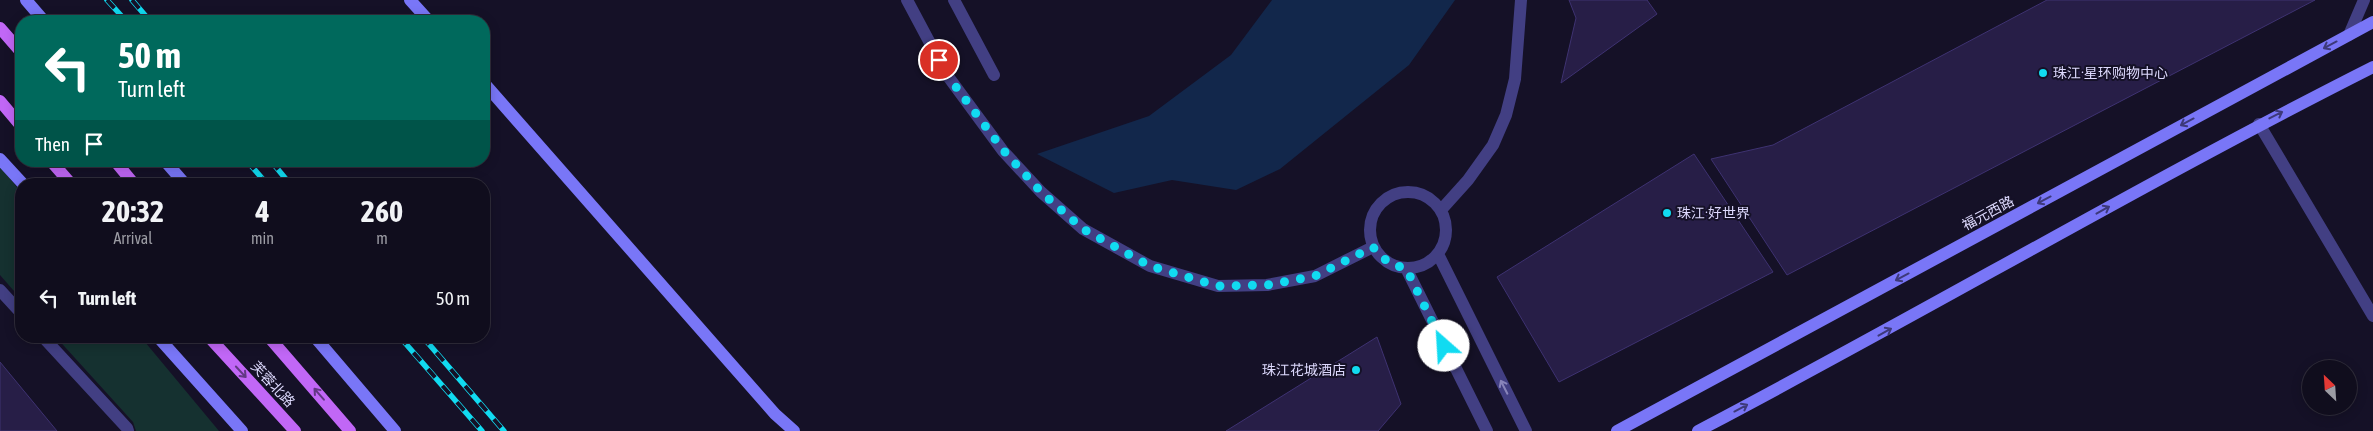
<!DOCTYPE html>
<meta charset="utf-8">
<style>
body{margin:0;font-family:"Asap Condensed","Noto Sans SC",sans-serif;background:#191626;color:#f1f3f6;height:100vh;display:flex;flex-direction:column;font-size:19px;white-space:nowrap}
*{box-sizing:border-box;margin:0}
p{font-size:16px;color:#9c9ca4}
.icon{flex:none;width:28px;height:28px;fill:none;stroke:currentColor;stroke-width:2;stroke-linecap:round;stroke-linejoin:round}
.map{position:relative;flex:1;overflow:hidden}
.panel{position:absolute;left:15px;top:178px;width:475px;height:165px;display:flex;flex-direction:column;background:#100d1d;border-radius:20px;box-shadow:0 2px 12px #0003,0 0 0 1px #302d3b}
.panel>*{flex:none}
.top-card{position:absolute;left:15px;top:15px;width:475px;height:152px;border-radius:20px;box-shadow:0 2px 12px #0003,0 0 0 1px #302d3b;background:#00695c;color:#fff;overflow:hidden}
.needle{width:32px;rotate:335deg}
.tools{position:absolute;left:2302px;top:360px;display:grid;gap:10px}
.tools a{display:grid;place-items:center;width:55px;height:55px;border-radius:50%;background:#100d1d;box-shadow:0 2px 12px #0003,0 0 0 1px #302d3b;font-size:25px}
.pin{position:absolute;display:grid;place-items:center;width:42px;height:42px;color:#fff;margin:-21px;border:2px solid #fff;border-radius:50%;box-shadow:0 1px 5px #0007}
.me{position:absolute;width:55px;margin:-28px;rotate:334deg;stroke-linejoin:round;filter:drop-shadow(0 0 4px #0008)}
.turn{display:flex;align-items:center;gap:18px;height:105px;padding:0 20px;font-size:22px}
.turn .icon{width:65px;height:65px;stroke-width:2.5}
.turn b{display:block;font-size:35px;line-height:42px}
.then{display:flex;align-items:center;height:48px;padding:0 20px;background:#0003;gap:10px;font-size:19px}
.eta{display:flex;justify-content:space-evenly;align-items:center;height:85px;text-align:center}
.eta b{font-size:30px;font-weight:700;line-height:35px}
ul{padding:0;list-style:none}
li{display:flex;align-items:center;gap:15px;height:70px;padding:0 20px}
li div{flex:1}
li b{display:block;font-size:19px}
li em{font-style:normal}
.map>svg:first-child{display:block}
.green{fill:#153130}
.water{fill:#12274b}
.building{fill:#271e47;stroke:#3e3271}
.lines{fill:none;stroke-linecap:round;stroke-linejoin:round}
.street{stroke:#423f83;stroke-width:12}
.secondary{stroke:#7976f7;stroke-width:12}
.primary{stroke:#c167f6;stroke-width:12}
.rail-casing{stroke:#11dbf1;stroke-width:5.5}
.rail{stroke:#151127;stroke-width:4;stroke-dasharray:11;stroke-linecap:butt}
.oneway{stroke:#3d397a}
.oneway2{stroke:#623884}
.oneway3{stroke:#8884ba}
.route{stroke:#11dbf1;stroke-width:9;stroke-dasharray:0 16.2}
.poi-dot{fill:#11dbf1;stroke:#151127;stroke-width:2}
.labels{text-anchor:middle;stroke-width:4;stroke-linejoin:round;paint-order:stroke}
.poi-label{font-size:14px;fill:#ddd9fd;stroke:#151127;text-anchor:start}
.street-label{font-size:14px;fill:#ddd9fd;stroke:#151127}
</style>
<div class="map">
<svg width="2373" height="431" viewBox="0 0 2373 431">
<rect width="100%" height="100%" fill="#151127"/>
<path class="green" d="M0,167L21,192V299L0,275Z
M55,336H140L219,431H136L133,422Z"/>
<path class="water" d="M1272,0H1455L1409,65L1280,169L1236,190L1172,180L1114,193L1037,154L1149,116L1231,55Z"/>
<path class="building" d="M1569,0H1647L1657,14L1561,83L1576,18Z
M2047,0H2315L1787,275L1711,159L1773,145Z
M1694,154L1773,272L1559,382L1497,277Z
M1377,337L1401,404L1378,431H1226Z
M0,362L57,431H0Z"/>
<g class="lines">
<path class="street" d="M907,0L947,75L1003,151L1041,192L1083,229L1150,266L1218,286L1267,285L1315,276L1373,247
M954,0L994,75
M2349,35L2364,0
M2259,124L2373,316
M1370 230a38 38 0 1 1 76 0a38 38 0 1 1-76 0Z
M1441,210L1468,180L1493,145L1506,115L1515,79L1521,0
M1438,254L1526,431
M1406,268L1487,431
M0,290L21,313
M42,336L127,428L128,431"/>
<path class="secondary" d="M26,0L44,21
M410,0L429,21
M484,83L775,414L794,431
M0,159L23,184
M165,161L185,184
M157,336L242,431
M314,336L395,431
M1617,431L2373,22
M1698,431C1925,312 2145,182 2373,67"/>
<path class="primary" d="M0,28L21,52
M0,101L21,126
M51,161L71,184
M115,161L134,184
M208,336L295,431
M268,336L350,431"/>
<g class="rail-casing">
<path id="rail" d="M107,0L126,21
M132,0L150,21
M247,161L267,184
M271,161L290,184
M399,336L482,431
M422,336L504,431"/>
</g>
<use href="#rail" class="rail"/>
</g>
<defs><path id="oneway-shaft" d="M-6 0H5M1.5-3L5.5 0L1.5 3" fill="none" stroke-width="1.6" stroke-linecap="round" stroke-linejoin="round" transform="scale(1.25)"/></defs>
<g class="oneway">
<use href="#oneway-shaft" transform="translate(2330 45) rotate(152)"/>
<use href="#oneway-shaft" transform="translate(2276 115) rotate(-27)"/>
<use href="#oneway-shaft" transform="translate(2187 122) rotate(152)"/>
<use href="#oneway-shaft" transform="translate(2044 200) rotate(152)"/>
<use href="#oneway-shaft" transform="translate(2103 210) rotate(-29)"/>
<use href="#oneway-shaft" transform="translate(1902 277) rotate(152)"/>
<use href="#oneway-shaft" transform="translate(1885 332) rotate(-29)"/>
<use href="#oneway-shaft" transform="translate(1741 408) rotate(-28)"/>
</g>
<g class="oneway2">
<use href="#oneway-shaft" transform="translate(241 372) rotate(47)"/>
<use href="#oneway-shaft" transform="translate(319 394) rotate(-131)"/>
</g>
<use class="oneway3" href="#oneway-shaft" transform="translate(1504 387) rotate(-117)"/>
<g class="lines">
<path class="route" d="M939,60L947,75L1004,151L1041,192L1083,229L1150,266L1218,286L1267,285L1315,276L1373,247C1383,259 1390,265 1406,268L1444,346"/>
</g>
<g class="poi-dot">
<circle cx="2043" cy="73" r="5"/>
<circle cx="1667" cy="213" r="5"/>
<circle cx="1356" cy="370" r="5"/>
</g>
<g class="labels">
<g class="poi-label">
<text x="2053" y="78">珠江·星环购物中心</text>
<text x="1677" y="218">珠江·好世界</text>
<text x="1346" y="375" text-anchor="end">珠江花城酒店</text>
</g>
<g class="street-label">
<text transform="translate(1988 213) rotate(-28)" y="5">福元西路</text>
<text transform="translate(273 384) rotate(47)" y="5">芙蓉北路</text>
</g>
</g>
</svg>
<div class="tools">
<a><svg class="needle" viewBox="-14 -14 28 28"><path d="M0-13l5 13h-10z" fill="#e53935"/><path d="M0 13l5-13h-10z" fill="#9c9ca4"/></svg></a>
</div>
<div class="pin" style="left:939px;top:60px;background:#d93025"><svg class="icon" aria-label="arrive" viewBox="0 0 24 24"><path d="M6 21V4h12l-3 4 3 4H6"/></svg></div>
<svg class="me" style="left:1444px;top:346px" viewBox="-20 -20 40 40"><circle r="19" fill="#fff"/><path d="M0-13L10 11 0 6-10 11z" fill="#11dbf1"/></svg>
<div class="top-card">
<div class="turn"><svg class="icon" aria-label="left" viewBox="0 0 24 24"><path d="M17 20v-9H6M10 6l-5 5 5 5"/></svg><div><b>50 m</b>Turn left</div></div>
<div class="then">Then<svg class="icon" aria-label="arrive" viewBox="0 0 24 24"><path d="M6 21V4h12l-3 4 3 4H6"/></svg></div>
</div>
<section class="panel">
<div class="eta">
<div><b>20:32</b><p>Arrival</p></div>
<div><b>4</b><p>min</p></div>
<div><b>260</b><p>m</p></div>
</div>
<ul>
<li><svg class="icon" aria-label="left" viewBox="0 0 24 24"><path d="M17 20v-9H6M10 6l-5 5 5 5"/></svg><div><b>Turn left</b></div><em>50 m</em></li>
</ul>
</section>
</div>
